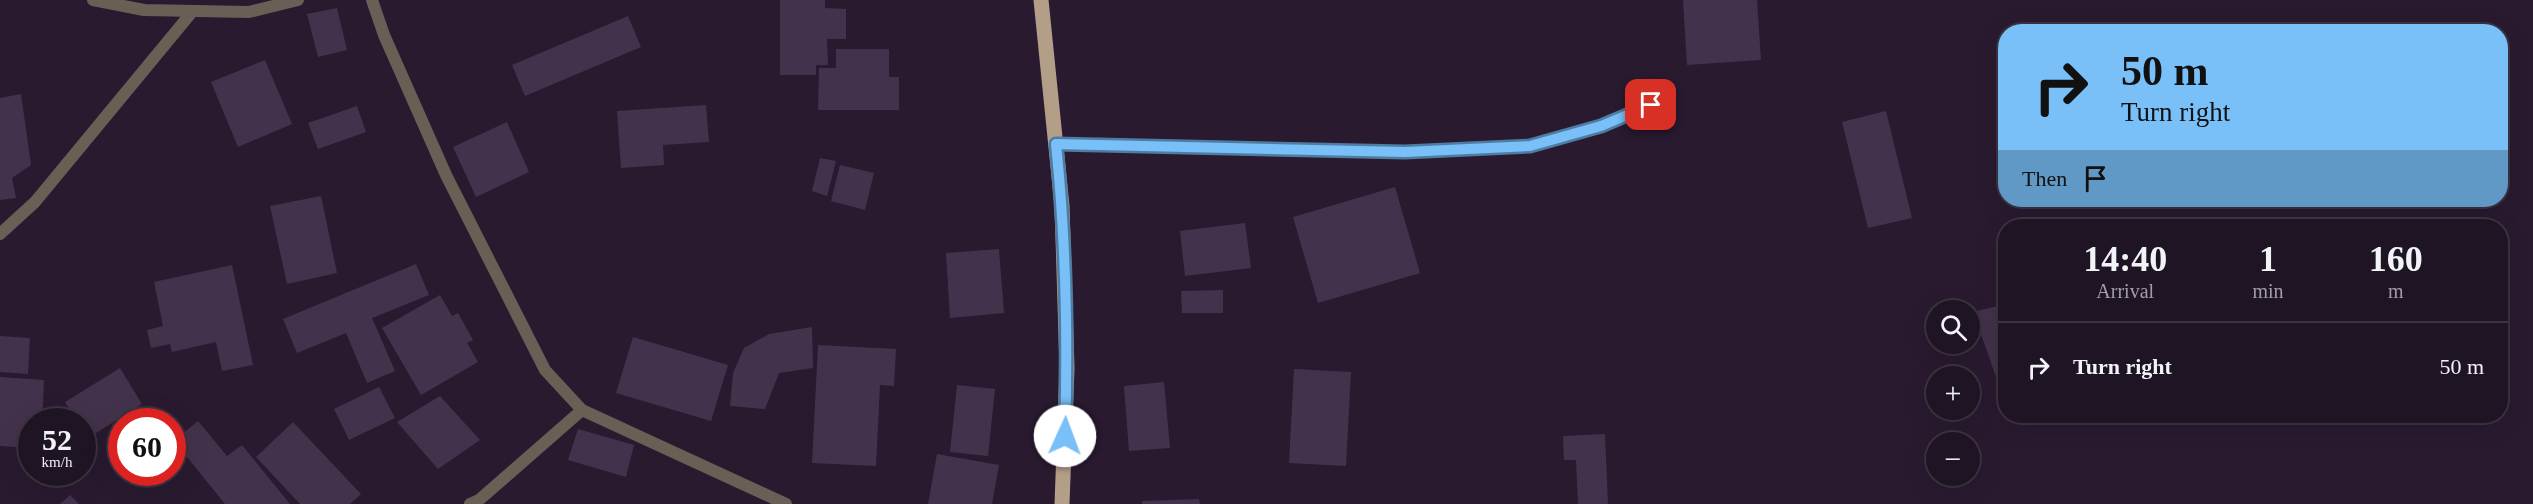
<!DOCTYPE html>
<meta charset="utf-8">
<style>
body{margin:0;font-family:Georgia,serif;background:#271d2c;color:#f1f3f6;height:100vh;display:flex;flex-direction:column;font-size:22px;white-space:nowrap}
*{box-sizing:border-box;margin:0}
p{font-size:20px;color:#a19ea6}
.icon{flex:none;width:33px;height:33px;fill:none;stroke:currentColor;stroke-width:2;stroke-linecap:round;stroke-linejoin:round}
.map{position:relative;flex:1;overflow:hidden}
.side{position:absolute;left:1998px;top:219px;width:510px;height:204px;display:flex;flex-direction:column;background:#1f1424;border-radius:24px;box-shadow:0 6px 24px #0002,0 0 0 2px #3c3341}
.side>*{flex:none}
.hud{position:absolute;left:1998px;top:24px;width:510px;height:183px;border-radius:24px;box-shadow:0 6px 24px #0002,0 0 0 2px #3c3341;background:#79bff8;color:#111;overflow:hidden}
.buttons{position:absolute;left:1926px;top:300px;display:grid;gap:12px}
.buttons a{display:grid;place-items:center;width:54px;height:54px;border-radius:50%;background:#1f1424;box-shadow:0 6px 24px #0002,0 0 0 2px #3c3341;font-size:30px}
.speed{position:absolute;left:18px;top:408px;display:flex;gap:12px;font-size:30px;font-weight:700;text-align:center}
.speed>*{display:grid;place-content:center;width:78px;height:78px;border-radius:50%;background:#1f1424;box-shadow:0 6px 24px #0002,0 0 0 2px #3c3341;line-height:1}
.speed small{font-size:15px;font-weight:400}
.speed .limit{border:9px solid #d22;background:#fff;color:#111}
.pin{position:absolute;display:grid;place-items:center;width:51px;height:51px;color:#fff;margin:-26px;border-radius:12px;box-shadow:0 3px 9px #0006}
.me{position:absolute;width:66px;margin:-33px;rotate:2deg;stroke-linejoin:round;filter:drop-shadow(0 0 4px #0008)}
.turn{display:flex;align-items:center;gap:21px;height:126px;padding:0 24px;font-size:27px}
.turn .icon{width:78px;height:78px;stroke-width:2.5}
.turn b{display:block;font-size:42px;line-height:51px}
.then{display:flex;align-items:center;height:57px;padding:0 24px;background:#0003;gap:12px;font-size:22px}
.eta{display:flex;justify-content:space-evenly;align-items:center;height:102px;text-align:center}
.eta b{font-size:36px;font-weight:700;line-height:42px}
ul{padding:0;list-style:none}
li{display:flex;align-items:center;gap:18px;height:90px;padding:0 24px;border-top:2px solid #3c3341}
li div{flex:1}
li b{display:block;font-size:22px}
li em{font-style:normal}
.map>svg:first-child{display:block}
.building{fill:#43324b}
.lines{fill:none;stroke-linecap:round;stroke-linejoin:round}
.street{stroke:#6a5f55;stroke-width:12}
.primary{stroke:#b39e88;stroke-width:15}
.route-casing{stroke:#4f7ca1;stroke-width:15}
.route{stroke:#79bff8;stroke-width:10}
</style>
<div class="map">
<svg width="2533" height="504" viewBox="0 0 2533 504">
<rect width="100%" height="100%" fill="#291a30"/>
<path class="building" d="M780,0H825V8L846,9V39H827L828,65H816V75H780Z
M1683,0H1757L1761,60L1687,65Z
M337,8L347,50L318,57L307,14Z
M628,16L641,47L525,96L512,65Z
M836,49H889V77H899V110H818L819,68H836Z
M265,60L292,124L238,147L211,82Z
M21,94L31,165L12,178L16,198L0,200V98Z
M706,105L709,142L663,145L664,165L621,168L617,111Z
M357,106L366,132L318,149L308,123Z
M1886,111L1912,218L1868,228L1842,122Z
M507,122L529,172L476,197L453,147Z
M820,158L836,161L827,196L812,191Z
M840,165L874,173L865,210L831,201Z
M1395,187L1420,273L1318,303L1293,217Z
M321,196L337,273L287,284L270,206Z
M1245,223L1251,268L1185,276L1180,231Z
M999,249L1004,313L950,318L946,253Z
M416,264L429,295L372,318L395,371L367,383L346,333L297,353L283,319Z
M232,265L253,365L222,371L216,342L172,352L170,344L151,348L147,330L163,326L154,282Z
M1223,290V313H1182L1181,291Z
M440,295L452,316L458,313L473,340L467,343L478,362L421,395L382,328Z
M2006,304V401L2005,402L1973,312Z
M812,327L813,368L779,373L765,409L730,406L733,373L744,348L769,334Z
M0,336L30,338L28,374L0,372Z
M633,337L728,365L711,421L616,393Z
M818,345L896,349L894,386L880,385L876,466L812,463Z
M120,368L142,404L88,438L82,430V422H77L65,402Z
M1294,369L1351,372L1346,466L1289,463Z
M0,377L44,380L42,422H32V448L0,446Z
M1164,382L1170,448L1129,451L1124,386Z
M957,385L995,389L988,456L950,452Z
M379,387L395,418L349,440L334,409Z
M440,396L480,440L438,469L397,422Z
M198,421L227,456L242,445L290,504H225L174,441Z
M293,422L361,494L350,504H300L256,457Z
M578,429L634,445L626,477L568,460Z
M1605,434L1608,504H1578L1576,460H1564L1563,436Z
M937,454L999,465L992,504H928Z
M70,495L79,504H60Z
M1199,499L1200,504H1142V501Z"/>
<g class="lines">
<path class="street" d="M93,0L144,10L249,12L298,0
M372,0L384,35L446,175L545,370L582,410L786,504
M1056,144L1405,152L1530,146L1601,126L1651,105
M0,234L35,202L192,12
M470,504L479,500L582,410"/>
<path class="primary" d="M1041,0L1062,206L1067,368L1062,504"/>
</g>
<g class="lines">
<g class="route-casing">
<path id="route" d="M1065,436C1068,339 1066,241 1056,144L1405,152L1530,146L1601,126L1651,105"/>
</g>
<use href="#route" class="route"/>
</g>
</svg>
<div class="buttons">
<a><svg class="icon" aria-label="search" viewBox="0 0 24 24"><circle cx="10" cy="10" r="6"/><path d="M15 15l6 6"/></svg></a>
<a>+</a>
<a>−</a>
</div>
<div class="speed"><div>52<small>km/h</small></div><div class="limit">60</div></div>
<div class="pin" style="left:1651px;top:105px;background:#d93025"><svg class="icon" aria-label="arrive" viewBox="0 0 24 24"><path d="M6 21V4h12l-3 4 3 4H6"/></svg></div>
<svg class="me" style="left:1065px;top:436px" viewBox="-20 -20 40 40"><circle r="19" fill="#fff"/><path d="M0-13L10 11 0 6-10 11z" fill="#79bff8"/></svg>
<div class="hud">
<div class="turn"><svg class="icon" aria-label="right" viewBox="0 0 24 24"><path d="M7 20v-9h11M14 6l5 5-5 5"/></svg><div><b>50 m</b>Turn right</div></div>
<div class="then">Then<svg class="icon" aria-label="arrive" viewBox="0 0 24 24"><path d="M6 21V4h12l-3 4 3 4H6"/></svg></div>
</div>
<section class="side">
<div class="eta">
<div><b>14:40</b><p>Arrival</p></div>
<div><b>1</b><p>min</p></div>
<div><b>160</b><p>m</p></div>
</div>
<ul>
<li><svg class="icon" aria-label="right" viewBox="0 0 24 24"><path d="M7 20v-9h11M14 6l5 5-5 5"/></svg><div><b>Turn right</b></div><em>50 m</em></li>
</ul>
</section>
</div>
